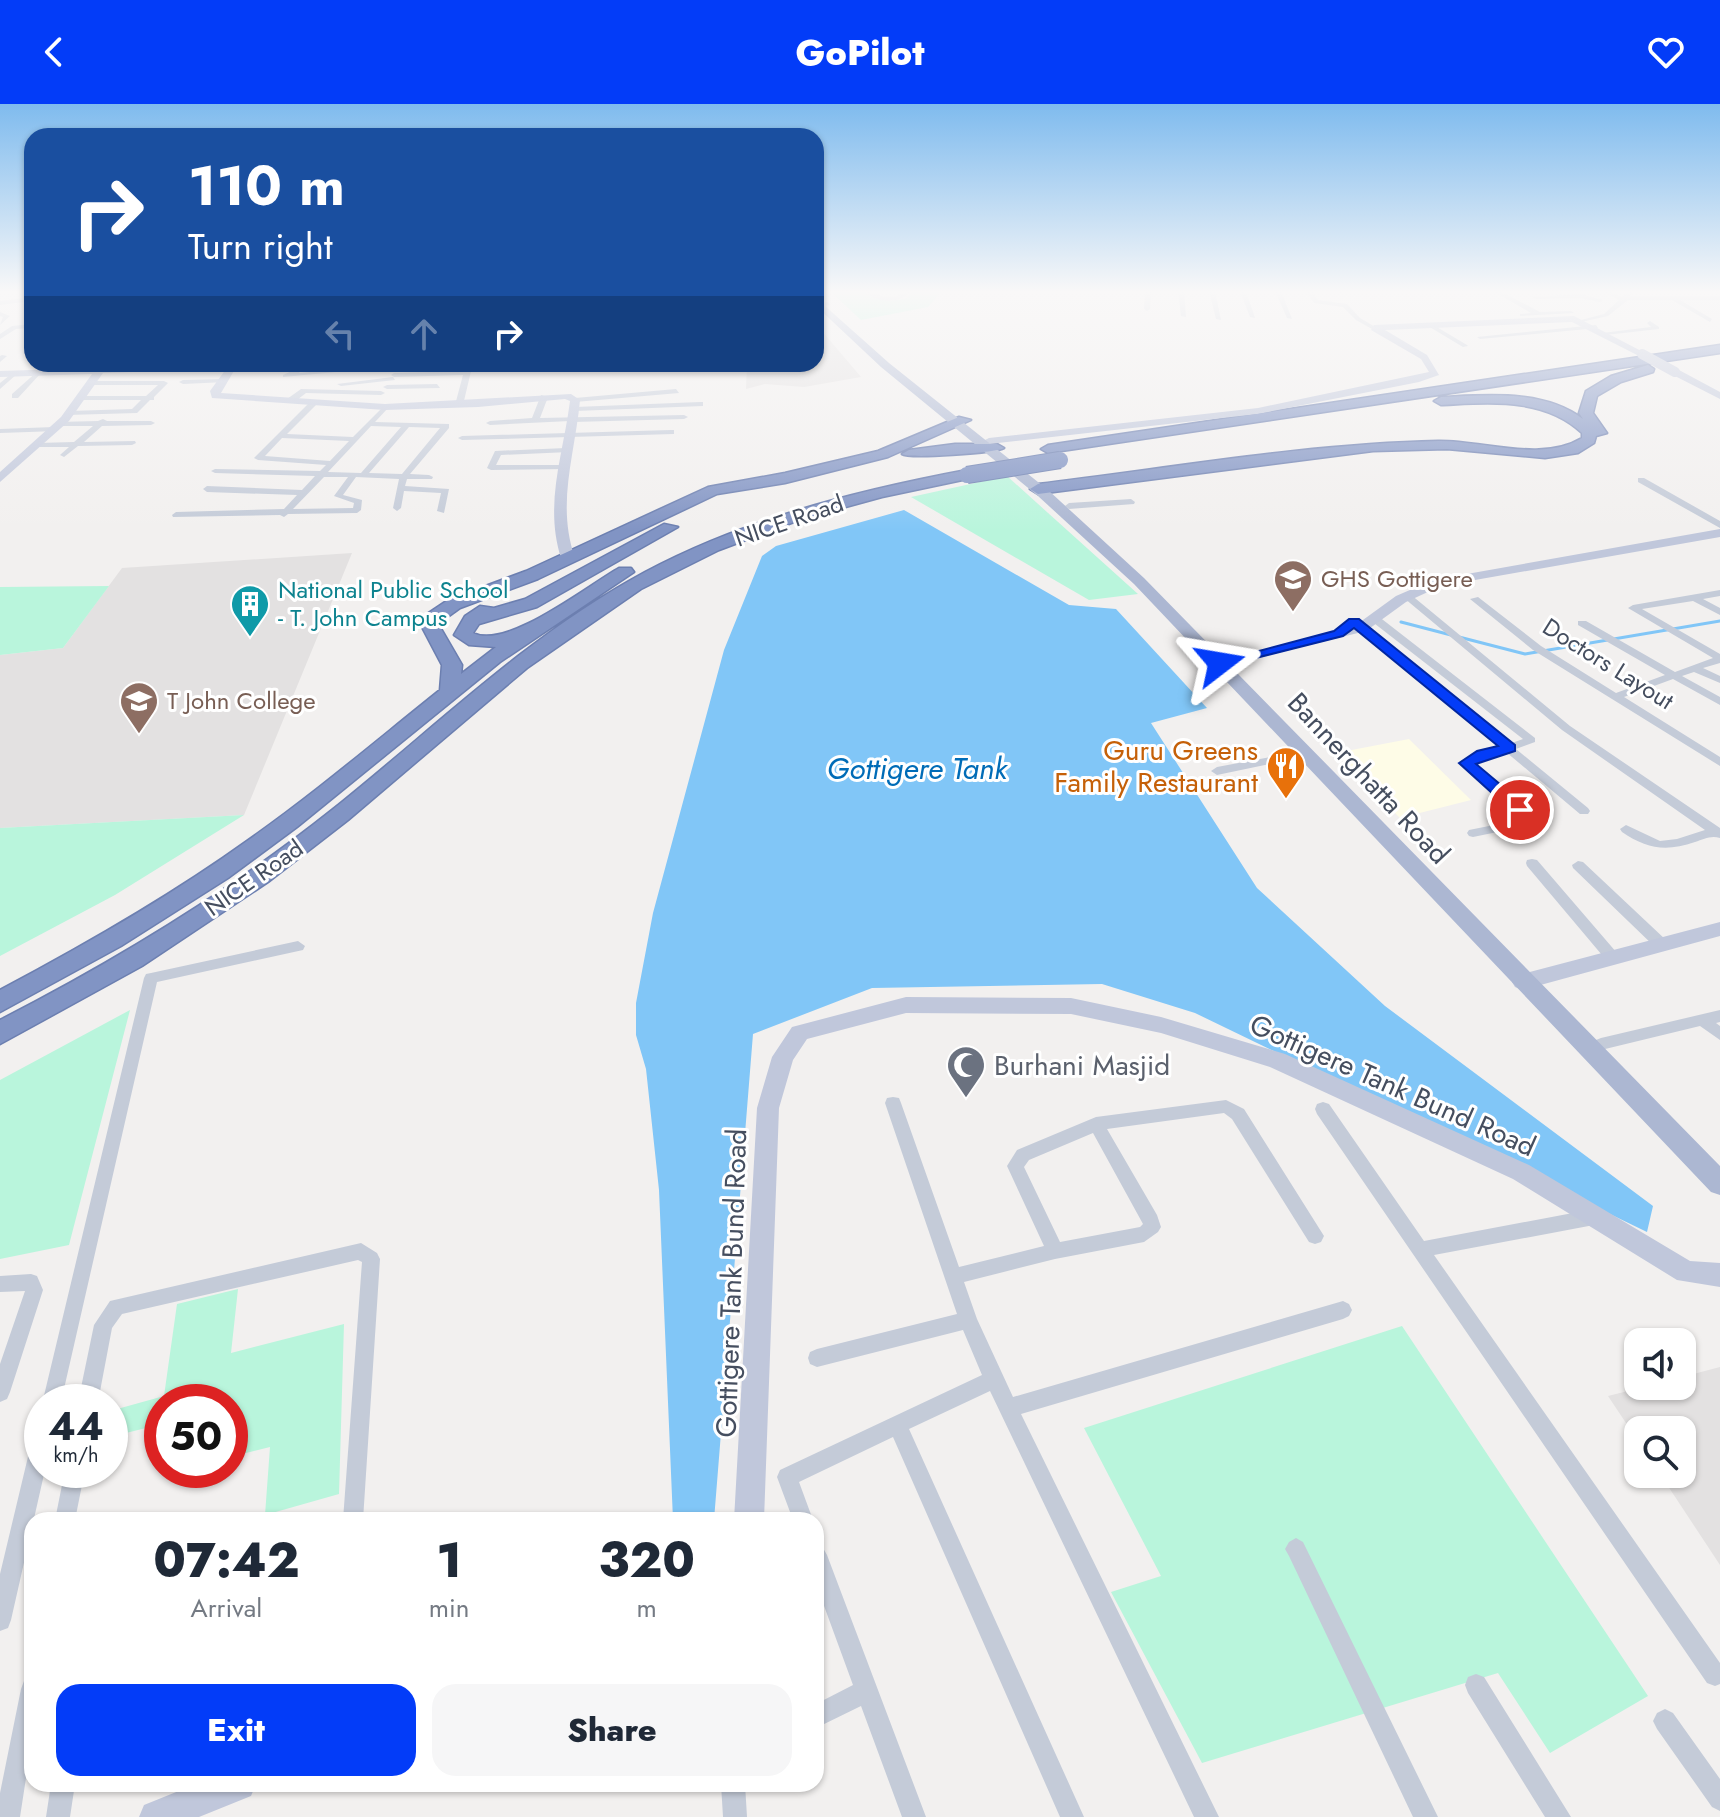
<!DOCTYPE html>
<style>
body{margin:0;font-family:Jost,sans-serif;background:#f6f6f7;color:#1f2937;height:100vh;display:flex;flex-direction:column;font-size:30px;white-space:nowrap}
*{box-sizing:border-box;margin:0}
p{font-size:26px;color:#747a83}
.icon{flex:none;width:44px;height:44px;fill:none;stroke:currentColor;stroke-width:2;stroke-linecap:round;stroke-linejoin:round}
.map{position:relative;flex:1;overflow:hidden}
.drawer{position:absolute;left:24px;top:1408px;width:800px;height:280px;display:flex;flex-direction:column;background:#fff;border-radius:24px;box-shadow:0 2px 6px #0004}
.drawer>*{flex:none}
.hud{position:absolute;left:24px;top:24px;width:800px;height:244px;border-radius:24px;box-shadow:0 2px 6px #0004;background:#1a4fa0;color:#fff;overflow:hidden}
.buttons{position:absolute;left:1624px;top:1224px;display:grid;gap:16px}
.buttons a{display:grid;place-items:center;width:72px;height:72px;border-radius:16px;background:#fff;box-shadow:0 2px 6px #0004;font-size:40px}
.speed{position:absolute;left:24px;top:1280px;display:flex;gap:16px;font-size:40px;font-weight:700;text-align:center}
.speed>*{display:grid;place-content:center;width:104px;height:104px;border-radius:50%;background:#fff;box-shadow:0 2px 6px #0004;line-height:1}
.speed small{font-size:20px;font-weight:400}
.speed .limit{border:12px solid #d22;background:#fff;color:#111}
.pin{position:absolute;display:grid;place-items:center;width:68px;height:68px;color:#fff;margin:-34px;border:4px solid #fff;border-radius:50%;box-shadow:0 2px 8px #0007}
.me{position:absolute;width:88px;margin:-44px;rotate:76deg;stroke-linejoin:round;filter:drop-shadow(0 0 6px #0008)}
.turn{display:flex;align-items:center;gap:28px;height:168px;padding:0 32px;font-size:36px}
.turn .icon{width:104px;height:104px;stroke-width:2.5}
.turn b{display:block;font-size:56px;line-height:68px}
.lanes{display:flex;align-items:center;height:76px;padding:0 32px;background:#0003;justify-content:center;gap:40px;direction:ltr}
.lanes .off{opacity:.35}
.eta{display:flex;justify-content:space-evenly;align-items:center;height:136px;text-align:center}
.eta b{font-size:48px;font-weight:800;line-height:56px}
.cta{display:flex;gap:16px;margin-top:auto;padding:16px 32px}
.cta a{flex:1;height:92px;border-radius:24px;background:#033cf8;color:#fff;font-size:32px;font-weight:800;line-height:92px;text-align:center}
.cta a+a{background:#f6f6f7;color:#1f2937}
header{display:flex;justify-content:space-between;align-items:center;height:104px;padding:0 32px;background:#033cf8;color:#fff;font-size:36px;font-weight:800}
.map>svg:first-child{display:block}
.commercial{fill:#fefce7}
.education{fill:#e3e1e1}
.green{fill:#b9f5dc}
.water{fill:#81c6f7}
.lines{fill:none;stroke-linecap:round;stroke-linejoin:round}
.stream{stroke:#81c6f7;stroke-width:3}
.highway-casing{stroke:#6c7fb0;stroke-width:3}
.street{fill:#c4cbd8;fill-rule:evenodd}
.secondary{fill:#c0c7db;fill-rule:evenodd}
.primary{fill:#acb7d2;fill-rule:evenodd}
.highway{fill:#8194c4;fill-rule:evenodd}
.highway-bridge-casing{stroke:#6c7fb0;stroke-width:18;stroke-linecap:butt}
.secondary-bridge{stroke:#c0c7db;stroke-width:10}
.highway-bridge{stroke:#8194c4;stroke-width:16}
.route{fill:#033cf8;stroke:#0227a1;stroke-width:2}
.labels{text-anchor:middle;stroke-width:6;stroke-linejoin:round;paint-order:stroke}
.far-street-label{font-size:24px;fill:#454e5f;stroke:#fff}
.far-education-label{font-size:24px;fill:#785e54;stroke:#fff;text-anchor:start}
.far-culture-label{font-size:24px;fill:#0d838f;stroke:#fff;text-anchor:start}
.food-label{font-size:28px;fill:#c56008;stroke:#fff;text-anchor:end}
.street-label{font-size:28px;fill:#454e5f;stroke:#fff}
.worship-label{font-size:28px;fill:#5b616d;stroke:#fff;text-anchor:start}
.water-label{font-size:30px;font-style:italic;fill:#006cb7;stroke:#fff}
</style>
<header><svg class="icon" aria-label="back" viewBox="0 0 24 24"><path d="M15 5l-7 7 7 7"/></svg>GoPilot<svg class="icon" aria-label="heart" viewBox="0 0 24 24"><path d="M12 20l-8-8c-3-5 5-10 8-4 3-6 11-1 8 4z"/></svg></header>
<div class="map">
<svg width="1720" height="1713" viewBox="0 0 1720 1713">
<rect width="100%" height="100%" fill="#f2f0ef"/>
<path class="commercial" d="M1409,635L1471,696L1400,714L1336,649Z"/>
<path class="education" d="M816,220L861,273L804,283L765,280L746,285L747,260H816Z
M352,449L244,711L0,724V551L63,544L122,464Z
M1720,1263V1461L1660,1370H1682V1326H1638V1337L1608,1292L1648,1282H1682V1273Z"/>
<path class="green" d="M830,187H863C876,198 891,198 907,194L913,187H942L928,203L861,216Z
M1007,372L1138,490L1089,496L911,393Z
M109,482L63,544L0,551V483Z
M244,711L115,791L0,852V724Z
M130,906L69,1141L0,1155V976Z
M238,1185L231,1249L344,1220L339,1390L265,1411L270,1343L230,1353V1298H162V1320L110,1333V1307L164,1292L177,1200Z
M1402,1222L1648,1592L1550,1649L1498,1569L1202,1659L1111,1488L1161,1472L1084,1324Z"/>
<path class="water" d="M904,406L1069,501L1116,505L1207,604L1151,619L1257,784L1385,902L1653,1102L1647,1128L1195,909L1102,880L872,884L753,930L714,1416H673L659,1086L646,965L636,931V899L653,809L724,546L762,452L776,442Z"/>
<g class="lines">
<path class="stream" d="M1401,518L1451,531
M1459,533L1525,550L1720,517"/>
<g class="highway-casing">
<path id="highway" d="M1720,241V249L1048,349L1041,345L1048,341Z
M1648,261L1654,265L1653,268L1621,278L1597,292L1593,309L1607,329L1596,332L1594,339L1578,349L1545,354L1447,345L1373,347L1038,390L1030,385L1038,380C1171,364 1304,340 1438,337C1483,336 1541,359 1582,334V329C1544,293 1490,299 1441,301L1434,297L1441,293C1487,291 1544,285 1583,315L1579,309L1586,287L1611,272Z
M959,313L971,316L888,353L785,379L717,390L538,475L460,504L442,517L440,523L462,561L461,570L496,543L469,541L454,531L465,512L480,502L494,504L525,495L664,420L678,423L537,503L479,520L473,529C507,546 587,482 619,464H631L634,468L500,558L297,723L228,774L121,842L0,908V886C85,841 169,793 247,737C314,690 376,637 440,586L442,561L422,523L427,510L448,496L526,467L708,383L785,369L878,347Z
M955,340H997L1004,344C997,349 908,355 902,350L909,346Z
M967,366L975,371L972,374L882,393L802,415L719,446L641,485L527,564L348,716L268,778L142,862L0,940V916C117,856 229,788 332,706C430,628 520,539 629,477C733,418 850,388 967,366Z"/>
</g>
<path class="street" d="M863,187C873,187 881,194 891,193C900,192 904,187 912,187C898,201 878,199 863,187Z
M1145,187H1151L1150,205L1147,207L1144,205Z
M1178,187H1184L1186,213L1181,212Z
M1209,187H1215L1221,216L1216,215Z
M1240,187H1246L1255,214L1250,213Z
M1275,187H1281L1292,215L1287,214Z
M1306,187H1312L1318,196L1347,200L1360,214L1377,224L1372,225L1356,216L1343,203L1314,199Z
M1324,187H1345L1342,189Z
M1493,187H1500L1540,208L1571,207L1574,209L1520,212V210L1531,209Z
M1603,187H1610L1622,193L1629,187H1635L1630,192H1720V196H1680L1712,215L1710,218L1672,196H1628L1608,212L1581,218V216L1604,210L1619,196Z
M1580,190L1603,196L1600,198L1580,194L1536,195L1533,193Z
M32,193V197L0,201V197Z
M828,198L830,201L816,203V199Z
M0,208L10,212L0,221L3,213L0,212Z
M1650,217L1659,223V225L1605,231L1602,229L1651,223L1647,219Z
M1430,219L1467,241L1468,242L1463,243L1428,222Z
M32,220V224L16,225L0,235V230L12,222Z
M1596,221L1598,224L1480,235L1477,233Z
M2,251L7,252L0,258V252Z
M234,260H268L232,263Z
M297,260H303L302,266L299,269L396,260L400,262L283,273V271L296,265Z
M695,260L699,262L696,264L636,267L633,265L636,263Z
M467,262L472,263L463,301L459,303L455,301L463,271L394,273L391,271L394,269L464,267Z
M39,266L41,269L18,294H12V290Z
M15,267L17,270L0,285V279Z
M393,273L395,276L341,282L337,280Z
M224,275L226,278L183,280L179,278L183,276Z
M91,277H164L168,279L154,293V296H150L137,309L67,311L66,309L70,307L132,305L141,296H81L77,294L81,292H146L158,281H88Z
M437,280L440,284L387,285L383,283L387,281Z
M301,285L381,287L385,289L381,291L306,289L293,299H287V295Z
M676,285L679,289L575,298L571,296L575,294Z
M541,291L548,293L540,314L684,311L688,313L684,315L573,318L570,317L490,321L486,319L490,317L532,314Z
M311,297L318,299L287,330L353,333L385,301L389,303L375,318L449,320V324L410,370L429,371L433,373L432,375H407L405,382L449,385L444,409L437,407L441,389L404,387L401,404L397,407L393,404L399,375L356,373L343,391L362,396L361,406L357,409L288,410L284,413L280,411L173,413L172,411L176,408L284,405L297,391L207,388L203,385L207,382L302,386L315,372L215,369L211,367L215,365L320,367L326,361L258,356L254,354ZM371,322L401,323L361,369L328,368ZM409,323L440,324L402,370L369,369ZM282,334L349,337L330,357L265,352ZM324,373H348L334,392L354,399L353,404L293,405Z
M700,298H703V302L575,307L571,305L575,303Z
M103,315L107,317H151L155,319L151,321L102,322L84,338L135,337L136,339L132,341L78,342L64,353L60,351L69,343H37L33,341L37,339L74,338L93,322H60L56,320L57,318L98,317Z
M54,323H57V327L0,329V325Z
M671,326H674V330L462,336L458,334L462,332Z
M566,344H569V348L501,351L496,361H567V365L491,366L487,364L495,347Z
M1638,374H1644L1720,417V424L1638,378Z
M1131,395L1135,398L1134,400L1069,405L1065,402L1069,399Z
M1720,486V492L1703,495L1720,504V511L1693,497L1642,505L1720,550V559L1703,564L1720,572V579L1694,568L1682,572L1720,593V601L1673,575L1624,593L1720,653V662L1533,546L1470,495L1478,493L1541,542L1616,589L1665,571L1578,521V517H1586L1675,568L1713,554L1628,504L1633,501Z
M1404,490H1410L1570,622L1720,724V734C1711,731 1704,735 1695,738C1666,748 1647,745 1622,728L1620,725L1626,721L1660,737L1677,735L1705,726L1562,626L1404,494Z
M1370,512H1378L1535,634V638L1516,645L1588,704L1590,707L1588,710H1580L1506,648L1475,659L1529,712L1517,724L1473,733L1469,732L1467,729L1469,726L1509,718L1516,712L1461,658L1499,643L1349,517L1358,515L1509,640L1523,635L1370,516Z
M1308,646L1312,647V651L1217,671L1211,667L1217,663Z
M1532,755L1537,756L1617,849L1619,853L1617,857H1607L1527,762L1526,759L1527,756Z
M1578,757L1583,758L1666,836L1668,840L1666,844H1656L1573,764L1572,761Z
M298,837L305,842L303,846L157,878L61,1298L42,1300L144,874L146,870L151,869Z
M1720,906V918L1716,919L1720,922V936L1700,922L1601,946L1596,944L1594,940L1596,936L1601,934Z
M893,993L899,994L901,999L959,1163L1044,1142L1007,1062L1017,1046L1096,1013L1226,996L1244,1005L1324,1132L1321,1138L1315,1140L1309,1138L1232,1015L1224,1009L1107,1025L1157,1111L1161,1123L1158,1128L1144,1138L1055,1155L964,1178L977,1215L1013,1293L1343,1197L1349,1200L1352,1206L1349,1212L1343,1215L1021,1310L1219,1713H1194L990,1287L909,1325L1084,1713H1060L893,1333L799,1378L813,1416H793L777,1373L780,1366L982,1271L963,1226L817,1263L810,1260L808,1254L810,1248L817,1245L957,1210L885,999L887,994ZM1093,1029L1143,1120L1140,1123L1060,1138L1024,1063L1029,1056Z
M1323,998L1329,1000L1424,1137L1594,1105L1600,1108L1603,1113L1600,1118L1594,1121L1434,1151L1720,1559V1580L1715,1582L1707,1579L1317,1010L1315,1005L1317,1000Z
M361,1139L377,1149L380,1155L363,1416H343L362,1158L358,1156L122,1210L112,1224L98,1298H78L94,1221L110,1197Z
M31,1170L37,1172L43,1186L10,1288L7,1295L0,1298V1260L25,1187L0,1188V1172Z
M42,1326V1366H45L11,1516L8,1524L0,1527V1470L32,1336L35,1329Z
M65,1366H85L75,1416H55Z
M1296,1434L1303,1438L1438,1713H1413L1289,1452L1285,1445L1289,1438Z
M816,1440L823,1444L827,1451L926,1713H902L861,1602L816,1624V1600L853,1581L816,1480Z
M1476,1570L1484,1573L1571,1713H1545L1468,1589L1465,1581L1468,1573Z
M32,1574V1673L26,1674L20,1713H0V1689L21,1585L24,1577Z
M1665,1605L1673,1609L1720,1675V1707L1712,1703L1657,1625L1653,1617L1657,1609Z
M51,1680H75L70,1713H46Z
M721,1680H745L747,1713H723Z"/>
<path class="secondary" d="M1574,212L1647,250L1639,252L1572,218L1385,226L1427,251L1439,271L1419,278L1258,310L989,340L983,337L989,334L1258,304L1429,268L1421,255L1371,226L1374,221Z
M94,260H104L105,263L238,260L221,289L385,300L571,290L580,296C575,351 556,400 575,454L568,458L561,454C544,400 563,352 570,297L565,295L478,303L385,306L212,294L210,287L226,265L103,269L69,317L0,378V368L61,313L92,270L0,273V267L95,264Z
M1671,266H1679L1720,288V295L1671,270Z
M1720,425V433L1441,482L1406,498L1366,527L1220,563L1213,559L1356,521L1396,492L1433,476Z
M1720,818V832L1522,886L1515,883L1512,878L1515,873L1522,870Z
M906,893L1071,894L1161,913L1285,950L1529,1061L1690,1157L1720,1159V1183L1677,1176L1513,1075L1270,963L1161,929L1071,910L906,909L807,935L793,956L779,1004L764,1416H734L757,1004L772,953L792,923Z
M196,1680H256L251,1692L199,1713H139L144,1701Z"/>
<path class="primary" d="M816,194L889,259L1048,386L1144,474L1720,1062V1091L1711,1088L1134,480L1038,392L881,263L816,202Z"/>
<use href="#highway" class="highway"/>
<g class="highway-bridge-casing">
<path id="highway-bridge" d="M967,371L1060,356"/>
</g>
<path class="secondary-bridge" d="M1642,250L1675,268"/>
<use href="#highway-bridge" class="highway-bridge"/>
</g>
<linearGradient id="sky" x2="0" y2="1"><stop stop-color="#7fbbee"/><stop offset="0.44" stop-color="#f9f8f8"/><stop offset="1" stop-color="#f9f8f8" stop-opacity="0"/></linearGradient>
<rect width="1720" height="427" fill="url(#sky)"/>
<path class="route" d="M1349,515H1359L1515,641V647L1476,660L1526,702V709H1514L1459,659L1477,647L1498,642L1354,524L1343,532L1220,563L1214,559L1334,527Z"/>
<defs>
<g id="school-pin" transform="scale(2)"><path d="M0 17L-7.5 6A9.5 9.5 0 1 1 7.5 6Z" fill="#8d6e63" stroke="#fff"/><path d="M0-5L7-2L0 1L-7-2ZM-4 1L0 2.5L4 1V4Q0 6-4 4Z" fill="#fff"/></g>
<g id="building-pin" transform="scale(2)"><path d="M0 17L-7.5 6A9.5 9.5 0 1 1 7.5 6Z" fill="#0f9aa8" stroke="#fff"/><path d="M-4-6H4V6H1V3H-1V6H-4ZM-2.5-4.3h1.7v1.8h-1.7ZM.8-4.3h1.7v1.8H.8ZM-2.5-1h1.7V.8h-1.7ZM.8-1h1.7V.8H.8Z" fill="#fff"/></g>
<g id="university-pin" transform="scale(2)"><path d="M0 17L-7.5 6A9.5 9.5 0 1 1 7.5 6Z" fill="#8d6e63" stroke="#fff"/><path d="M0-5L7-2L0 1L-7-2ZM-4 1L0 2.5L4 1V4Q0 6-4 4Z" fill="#fff"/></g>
<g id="restaurant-pin" transform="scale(2)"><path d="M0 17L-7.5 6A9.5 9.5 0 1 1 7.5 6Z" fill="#e8710a" stroke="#fff"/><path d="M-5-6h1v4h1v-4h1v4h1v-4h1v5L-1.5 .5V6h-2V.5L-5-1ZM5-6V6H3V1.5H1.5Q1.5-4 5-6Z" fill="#fff"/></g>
<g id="mosque-pin" transform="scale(2)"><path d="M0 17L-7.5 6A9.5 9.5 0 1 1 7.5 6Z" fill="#6b7280" stroke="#fff"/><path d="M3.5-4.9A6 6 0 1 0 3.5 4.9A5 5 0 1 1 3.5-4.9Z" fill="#fff"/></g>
</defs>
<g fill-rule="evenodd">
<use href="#school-pin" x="1293" y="475"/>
<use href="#building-pin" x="250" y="500"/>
<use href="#university-pin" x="139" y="597"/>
<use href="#restaurant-pin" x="1286" y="662"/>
<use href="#mosque-pin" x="966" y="961"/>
</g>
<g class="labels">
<g class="far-street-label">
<text transform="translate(789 417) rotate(-19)" y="8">NICE Road</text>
<text transform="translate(1608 560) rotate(32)" y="8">Doctors Layout</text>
<text transform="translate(254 774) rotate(-35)" y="8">NICE Road</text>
</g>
<g class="far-education-label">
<text x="1321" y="483">GHS Gottigere</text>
<text x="167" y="605">T John College</text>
</g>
<g class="far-culture-label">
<text x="278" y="494">National Public School<tspan x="278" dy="28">- T. John Campus</tspan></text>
</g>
<g class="food-label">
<text x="1258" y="656">Guru Greens<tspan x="1258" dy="32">Family Restaurant</tspan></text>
</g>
<g class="street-label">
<text transform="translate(1369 674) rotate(47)" y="10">Bannerghatta Road</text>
<text transform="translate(1393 981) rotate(24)" y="10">Gottigere Tank Bund Road</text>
<text transform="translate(731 1179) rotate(-88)" y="10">Gottigere Tank Bund Road</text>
</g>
<g class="worship-label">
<text x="994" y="971">Burhani Masjid</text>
</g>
<g class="water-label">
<text x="917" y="675">Gottigere Tank</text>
</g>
</g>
</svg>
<div class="buttons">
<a><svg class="icon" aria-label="sound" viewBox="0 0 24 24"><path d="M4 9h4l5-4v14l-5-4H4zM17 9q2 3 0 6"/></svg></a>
<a><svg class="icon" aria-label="search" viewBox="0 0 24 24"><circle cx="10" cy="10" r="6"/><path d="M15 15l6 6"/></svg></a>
</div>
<div class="speed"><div>44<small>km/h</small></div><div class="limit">50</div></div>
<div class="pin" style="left:1520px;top:706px;background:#d93025"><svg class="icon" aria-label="arrive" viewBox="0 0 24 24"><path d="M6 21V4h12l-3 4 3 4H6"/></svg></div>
<svg class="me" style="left:1220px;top:559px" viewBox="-20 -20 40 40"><path d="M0-17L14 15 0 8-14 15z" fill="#033cf8" stroke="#fff" stroke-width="4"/></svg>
<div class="hud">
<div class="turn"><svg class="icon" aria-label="right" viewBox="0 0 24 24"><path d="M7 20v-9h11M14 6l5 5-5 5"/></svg><div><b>110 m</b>Turn right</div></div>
<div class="lanes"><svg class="icon off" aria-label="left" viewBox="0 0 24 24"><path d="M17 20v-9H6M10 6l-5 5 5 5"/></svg><svg class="icon off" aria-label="ahead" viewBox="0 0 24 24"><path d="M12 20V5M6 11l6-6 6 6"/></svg><svg class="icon" aria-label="right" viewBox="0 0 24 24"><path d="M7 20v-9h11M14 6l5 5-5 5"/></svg></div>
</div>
<section class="drawer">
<div class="eta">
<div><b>07:42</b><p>Arrival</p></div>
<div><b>1</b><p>min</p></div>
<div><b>320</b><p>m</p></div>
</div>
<div class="cta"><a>Exit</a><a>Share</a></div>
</section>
</div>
